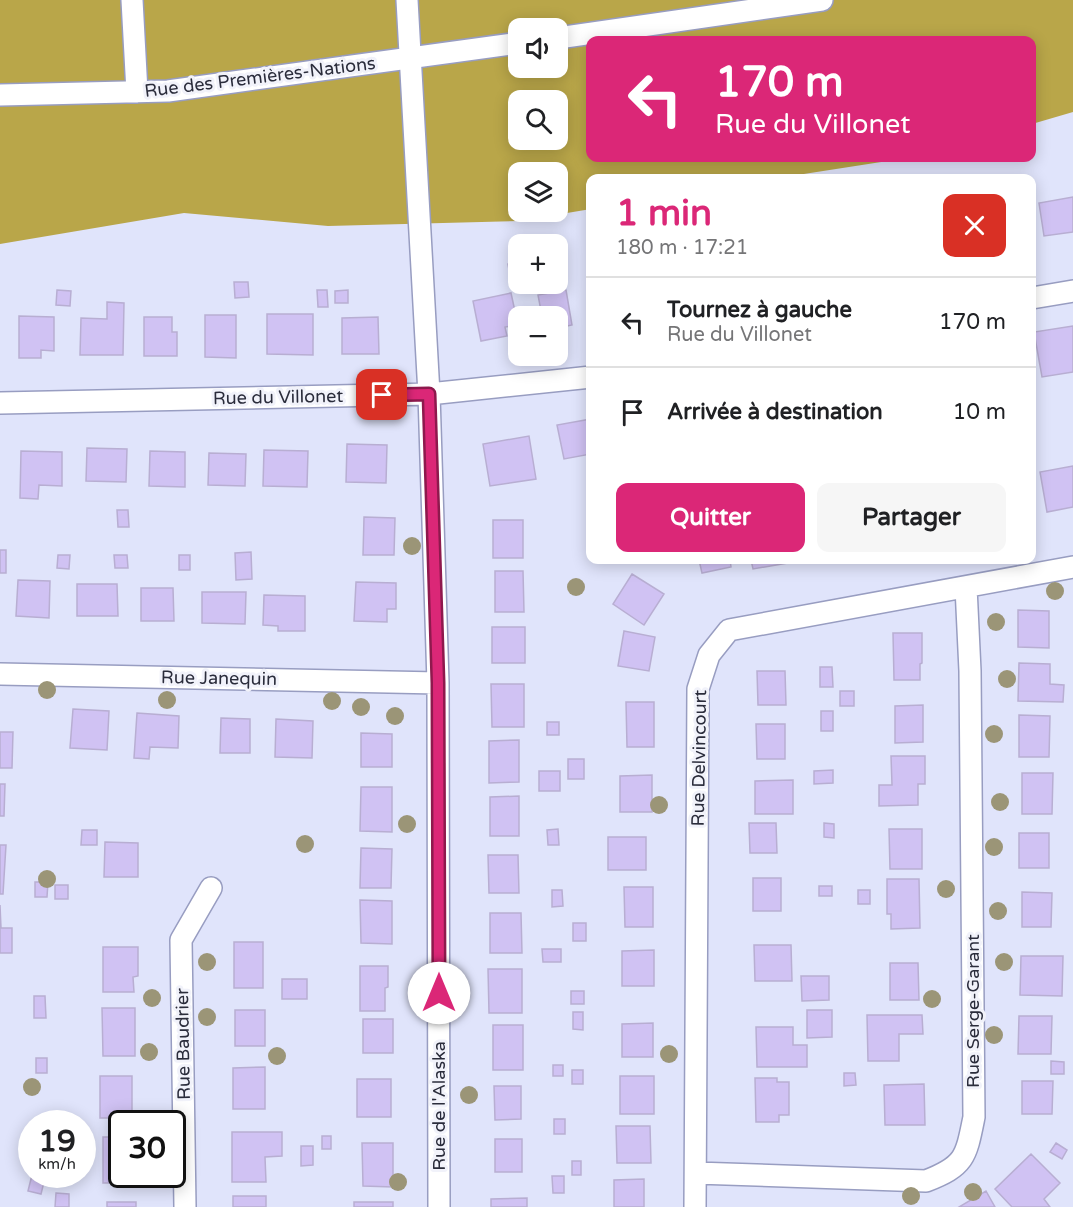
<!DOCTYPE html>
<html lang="fr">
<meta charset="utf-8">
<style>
body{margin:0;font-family:"Varela Round",sans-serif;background:#f6f6f6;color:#202124;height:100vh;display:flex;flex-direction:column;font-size:22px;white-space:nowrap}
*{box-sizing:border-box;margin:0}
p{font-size:20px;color:#757577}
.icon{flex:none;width:33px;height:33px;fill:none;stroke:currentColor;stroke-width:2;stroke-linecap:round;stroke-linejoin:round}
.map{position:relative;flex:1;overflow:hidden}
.details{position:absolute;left:586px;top:174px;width:450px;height:390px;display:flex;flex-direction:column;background:#fff;border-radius:12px;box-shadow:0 3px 15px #0003}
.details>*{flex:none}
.banner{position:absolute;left:586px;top:36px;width:450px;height:126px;border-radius:12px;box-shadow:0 3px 15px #0003;background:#db2777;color:#fff;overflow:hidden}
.controls{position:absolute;left:508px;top:18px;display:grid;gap:12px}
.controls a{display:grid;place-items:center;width:60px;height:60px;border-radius:12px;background:#fff;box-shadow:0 3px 15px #0003;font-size:30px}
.speed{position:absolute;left:18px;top:1110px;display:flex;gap:12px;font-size:30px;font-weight:700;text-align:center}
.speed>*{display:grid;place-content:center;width:78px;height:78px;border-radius:50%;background:#fff;box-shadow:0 3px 15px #0003;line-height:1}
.speed small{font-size:15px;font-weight:400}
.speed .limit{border:3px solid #111;border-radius:9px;background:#fff;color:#111}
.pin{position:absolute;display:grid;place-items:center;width:51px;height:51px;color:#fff;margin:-26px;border-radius:12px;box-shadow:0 3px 9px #0006}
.me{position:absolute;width:66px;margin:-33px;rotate:0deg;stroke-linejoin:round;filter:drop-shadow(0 0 4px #0008)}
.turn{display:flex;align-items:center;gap:21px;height:126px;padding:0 30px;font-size:27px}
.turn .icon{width:78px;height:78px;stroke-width:2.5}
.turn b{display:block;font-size:42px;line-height:51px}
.round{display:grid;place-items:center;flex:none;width:63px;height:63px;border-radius:12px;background:#f6f6f6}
.headline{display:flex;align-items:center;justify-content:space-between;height:102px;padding:0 30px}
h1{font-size:36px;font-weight:800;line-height:45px;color:#db2777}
.cta{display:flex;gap:12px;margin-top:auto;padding:12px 30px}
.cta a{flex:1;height:69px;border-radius:12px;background:#db2777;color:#fff;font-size:24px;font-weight:800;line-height:69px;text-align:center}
.cta a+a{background:#f6f6f6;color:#202124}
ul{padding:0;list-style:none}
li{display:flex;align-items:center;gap:18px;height:90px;padding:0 30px;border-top:2px solid #e0e0e0}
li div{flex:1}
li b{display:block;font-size:22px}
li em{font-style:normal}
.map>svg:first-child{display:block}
.forest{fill:#b9a649;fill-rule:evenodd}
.building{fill:#d0c2f3;stroke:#b8aed2;stroke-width:1.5}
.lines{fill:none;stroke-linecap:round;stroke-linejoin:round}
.street-casing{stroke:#989dc1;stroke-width:24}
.street{stroke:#fff;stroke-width:21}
.tree{fill:#9b9577}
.route-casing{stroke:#8e194d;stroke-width:15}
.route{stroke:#db2777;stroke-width:10}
.labels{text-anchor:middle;stroke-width:6;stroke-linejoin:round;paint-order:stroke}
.street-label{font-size:18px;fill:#2a2c3b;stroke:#f1f2fa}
</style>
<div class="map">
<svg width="1073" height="1207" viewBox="0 0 1073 1207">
<rect width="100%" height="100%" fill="#e0e4fb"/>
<path class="forest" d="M0,0H1073V112L1032,124V40H591V158H907L778,178H591V209L519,221L328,226L184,213L0,244ZM519,28H558V68H519ZM519,100H558V140H519ZM519,172H558V212H519Z"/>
<path class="building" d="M1073,197V232L1044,236L1039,203Z
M519,262V281L511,282L508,264Z
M234,282H248L249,297L235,298Z
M57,290L71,291L70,306L56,305Z
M317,290H327L328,307H318Z
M348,290V303H335V291Z
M566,290L572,325L558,328V316H542L538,295Z
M511,293L518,325L505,327L507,336L481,341L473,301Z
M107,302L124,303L123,355H80L81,318L107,319Z
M267,314H313V355L267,354Z
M205,315H236V358L205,357Z
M19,316L54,317V351L41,350V358H19Z
M144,317H172V332H177V356H144Z
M378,317L379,354H342V318Z
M1073,326V372L1042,377L1034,332Z
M591,419V454L564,459L557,425Z
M529,436L536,479L490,486L483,444Z
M347,444L387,445L386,483L346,482Z
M87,448L127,449L126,482L86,481Z
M264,450L308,451L307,487L263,486Z
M21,451L62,452V486L39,485L38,499L20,498Z
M150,451L185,452V487L149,486Z
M209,453L246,454L245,486L208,485Z
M1073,466V507L1047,512L1040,472Z
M117,510H128L129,527H118Z
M364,517L395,518L394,555H363Z
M493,520H523V558H493Z
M0,550H6V573H0Z
M251,552L252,579L236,580L235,553Z
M58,555H70L69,569L57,568Z
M114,555H127L128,568H115Z
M179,555H190V570H179Z
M699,560H730L731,567L702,573Z
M751,560H793V562L753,569Z
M495,571H523L524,612H495Z
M632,574L664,594L644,625L613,604Z
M18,580L50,581L49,618L16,616Z
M356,582L396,583V609H387V622L354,621Z
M77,584H117L118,616H77Z
M141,588H173L174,621H141Z
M202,592H246L245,624L202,623Z
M264,595L305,596V631H278V626L263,625Z
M1018,610L1049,611V648L1018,647Z
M492,627H525V663H492Z
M624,631L655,637L649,671L618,666Z
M893,633H922V663L920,664V680H894Z
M1019,663L1050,664V684L1064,685L1063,702L1018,701Z
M820,667H832L833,687H820Z
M757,671H785L786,705H758Z
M491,684H524V727H492Z
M840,691H854V706H840Z
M626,702H654V747H627Z
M923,705V742L895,743V706Z
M73,709L109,711L107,750L70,748Z
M821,711H833V731H821Z
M137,713L179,716L178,748L150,747L149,759L134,758Z
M1019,715L1050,716L1049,757H1019Z
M221,718L250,719V753H220Z
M276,719L313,721L312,758L275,757Z
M547,722H559V735H547Z
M756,724H785V759H757Z
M0,732H13L12,768H0Z
M361,733L392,734V767H361Z
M519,740V782L489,783V741Z
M891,756H925V784H918V805L879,806V785H892Z
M568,759H584V779H568Z
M833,770V783L814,784V771Z
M539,771H560V791H539Z
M1022,773H1053L1052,814H1022Z
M652,775V812H620V776Z
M793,780V814H755V781Z
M0,784H5L4,816H0Z
M361,787H392V832L360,831Z
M519,796V836H490V797Z
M749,823H776L777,853H750Z
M824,823L834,824V838L824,837Z
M558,829L559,845H548L547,830Z
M889,829H922V869H890Z
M82,830H97V845H81Z
M1019,833H1049V868H1019Z
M608,837H646V870H608Z
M105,842L138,843V877H104Z
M0,845H6L3,894H0Z
M361,848L392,849L391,888H360Z
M488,855H518L519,893H489Z
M753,878H781V911H753Z
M887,879H919L920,928L891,929V914H887Z
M35,882H48L47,897H35Z
M55,885H68V899H55Z
M819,886H832V896H819Z
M624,887H653V927H625Z
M552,890H562L563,906L552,907Z
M858,890H870V904H858Z
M1022,892L1052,893L1051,927H1022Z
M360,900L392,901V944L361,943Z
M0,905L1,928H12V953H0Z
M490,913H521L522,953H490Z
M573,923H586V941H573Z
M234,942H263V988H234Z
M754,945H791L792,981H755Z
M103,947H138V976L133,977L134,992H103Z
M542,949H561V962H543Z
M654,950V986H622V951Z
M1021,956H1063L1062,996L1020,995Z
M890,963H918L919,1000H890Z
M360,966H388V987L385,988V1011H360Z
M488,969H522V1013H489Z
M801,976H829V1000L802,1001Z
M282,979H307V999H282Z
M571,991H584V1004H571Z
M34,996H45L46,1018H34Z
M102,1008H135V1056H103Z
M235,1010H265V1046H235Z
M807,1010H832V1037L807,1038Z
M573,1012H583V1030L573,1029Z
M867,1015H922L923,1034H899V1061H868Z
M1019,1016H1052L1051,1054H1018Z
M363,1019H393V1053H363Z
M653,1023V1057H622V1024Z
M493,1025H523V1070H493Z
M756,1027H793V1045H807V1067H757Z
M36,1058H47V1073H36Z
M1051,1061L1064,1062V1074H1051Z
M553,1065H563V1076H553Z
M265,1067V1109H233V1068Z
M572,1070H583V1084H572Z
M844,1073H855L856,1085L844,1086Z
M100,1076H132V1118H100Z
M620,1076H654V1114H620Z
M755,1078H777V1082H789V1115H779V1122H756Z
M357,1079H391V1117H357Z
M1022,1081H1053L1052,1114H1022Z
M924,1084L925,1125H885L884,1085Z
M494,1086H521V1119L495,1120Z
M554,1119H565V1134H554Z
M616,1126H650L651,1163H617Z
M232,1132H282V1156L265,1157L266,1182H232Z
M322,1136H331V1149H322Z
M103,1137H122V1174H135V1183H103Z
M495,1139H522V1172H495Z
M362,1143H393V1187L363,1186Z
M1056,1143L1067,1150L1062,1159L1050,1152Z
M301,1146H313V1165L301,1166Z
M1031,1154L1060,1183L1044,1199L1050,1207H1012L995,1189Z
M572,1161H581V1175H572Z
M32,1175L45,1178L41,1194L28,1191Z
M552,1176H564V1193H553Z
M644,1179V1207H614V1180Z
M986,1191L995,1207H959Z
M56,1193L69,1194V1207H55Z
M233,1196H266V1207H233Z
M527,1198V1207H491V1199Z
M107,1202H136V1207H107Z
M354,1202H393V1207H354Z"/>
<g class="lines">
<g class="street-casing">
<path id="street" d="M132,0L137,92
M407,0L429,394L438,683L439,1207
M558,38L822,0
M0,95L168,91L519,43
M1032,298L1073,291
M0,403L429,394L591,377
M0,674L438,683
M696,1173L926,1181C965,1166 966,1157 974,1117L970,671L966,587
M185,1207L181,940L211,888
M695,1207L698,689L709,655L729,630L1073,567"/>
</g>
<use href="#street" class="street"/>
</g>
<g class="tree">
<circle cx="412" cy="546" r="9"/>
<circle cx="576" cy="587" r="9"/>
<circle cx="1055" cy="591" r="9"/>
<circle cx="996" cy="622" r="9"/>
<circle cx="1007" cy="679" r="9"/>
<circle cx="47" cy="690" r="9"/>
<circle cx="167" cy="700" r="9"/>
<circle cx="332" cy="701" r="9"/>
<circle cx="361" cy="707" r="9"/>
<circle cx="395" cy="716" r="9"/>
<circle cx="994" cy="734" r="9"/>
<circle cx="1000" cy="802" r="9"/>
<circle cx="659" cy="805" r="9"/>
<circle cx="407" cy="824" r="9"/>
<circle cx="305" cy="844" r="9"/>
<circle cx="994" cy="847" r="9"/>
<circle cx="47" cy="879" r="9"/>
<circle cx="946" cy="889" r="9"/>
<circle cx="998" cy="911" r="9"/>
<circle cx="207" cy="962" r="9"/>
<circle cx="1004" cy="962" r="9"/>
<circle cx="152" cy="998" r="9"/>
<circle cx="932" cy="999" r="9"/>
<circle cx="207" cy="1017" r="9"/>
<circle cx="994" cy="1035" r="9"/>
<circle cx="149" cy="1052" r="9"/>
<circle cx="669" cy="1054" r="9"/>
<circle cx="277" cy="1056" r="9"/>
<circle cx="32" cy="1087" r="9"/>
<circle cx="469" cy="1095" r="9"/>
<circle cx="398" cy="1182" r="9"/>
<circle cx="973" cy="1192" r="9"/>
<circle cx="911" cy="1196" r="9"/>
</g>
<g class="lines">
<g class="route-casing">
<path id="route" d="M382,395L429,394L438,683L439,993"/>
</g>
<use href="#route" class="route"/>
</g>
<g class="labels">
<g class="street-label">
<text transform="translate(260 77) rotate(-7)" y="6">Rue des Premières-Nations</text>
<text transform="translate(278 397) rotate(-1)" y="6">Rue du Villonet</text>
<text transform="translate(219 678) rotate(1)" y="6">Rue Janequin</text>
<text transform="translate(699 758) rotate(-89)" y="6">Rue Delvincourt</text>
<text transform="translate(973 1011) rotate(-90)" y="6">Rue Serge-Garant</text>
<text transform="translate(183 1044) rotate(-91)" y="6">Rue Baudrier</text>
<text transform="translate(439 1106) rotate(-90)" y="6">Rue de l'Alaska</text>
</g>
</g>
</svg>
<div class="controls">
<a><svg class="icon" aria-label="sound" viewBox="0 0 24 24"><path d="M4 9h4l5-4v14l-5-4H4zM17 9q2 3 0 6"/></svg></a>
<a><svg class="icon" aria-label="search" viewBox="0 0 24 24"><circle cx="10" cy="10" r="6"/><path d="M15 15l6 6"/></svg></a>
<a><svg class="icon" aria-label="layers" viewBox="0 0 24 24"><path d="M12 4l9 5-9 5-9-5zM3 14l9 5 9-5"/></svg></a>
<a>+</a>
<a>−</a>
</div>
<div class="speed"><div>19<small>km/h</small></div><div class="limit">30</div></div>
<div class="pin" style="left:382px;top:395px;background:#d93025"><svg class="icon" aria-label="arrive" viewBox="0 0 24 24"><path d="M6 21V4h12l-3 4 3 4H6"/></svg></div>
<svg class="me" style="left:439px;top:993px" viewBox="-20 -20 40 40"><circle r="19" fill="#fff"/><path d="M0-13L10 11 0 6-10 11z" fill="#db2777"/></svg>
<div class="banner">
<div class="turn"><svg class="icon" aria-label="left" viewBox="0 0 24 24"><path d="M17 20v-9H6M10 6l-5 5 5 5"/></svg><div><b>170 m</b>Rue du Villonet</div></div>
</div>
<section class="details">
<div class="headline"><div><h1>1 min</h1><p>180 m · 17:21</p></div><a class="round" style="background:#d93025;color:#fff"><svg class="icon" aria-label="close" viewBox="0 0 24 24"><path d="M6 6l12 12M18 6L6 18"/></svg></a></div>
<ul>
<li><svg class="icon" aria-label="left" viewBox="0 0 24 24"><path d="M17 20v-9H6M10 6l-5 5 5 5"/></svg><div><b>Tournez à gauche</b><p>Rue du Villonet</p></div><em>170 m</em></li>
<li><svg class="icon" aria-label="arrive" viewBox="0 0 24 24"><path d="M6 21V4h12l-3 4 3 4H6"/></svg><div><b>Arrivée à destination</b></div><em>10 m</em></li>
</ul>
<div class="cta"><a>Quitter</a><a>Partager</a></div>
</section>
</div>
